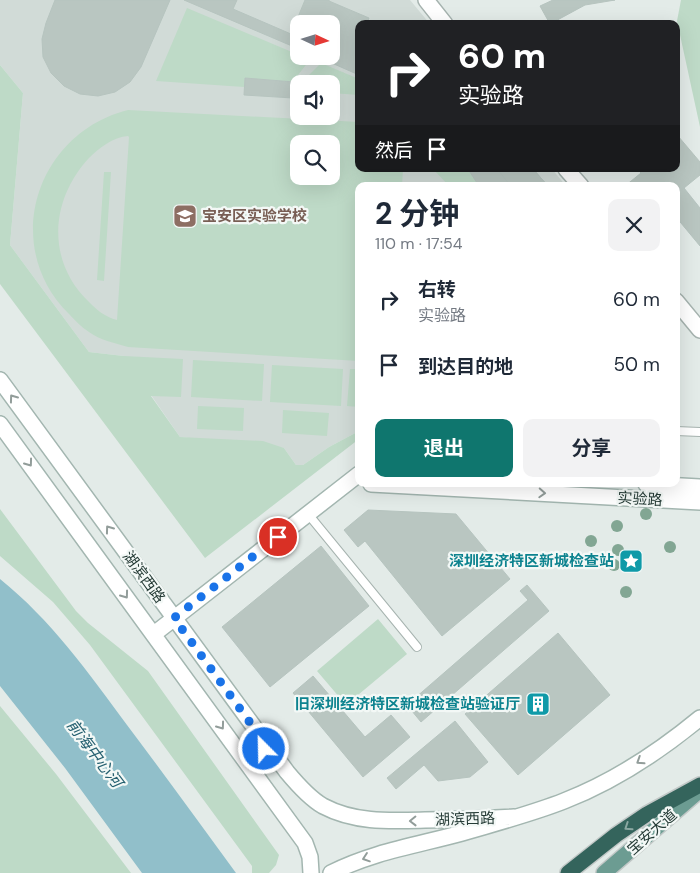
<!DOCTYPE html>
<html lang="zh">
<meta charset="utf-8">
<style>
body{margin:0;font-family:"DM Sans","Noto Sans SC",sans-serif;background:#f2f2f3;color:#1f2937;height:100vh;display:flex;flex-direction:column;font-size:19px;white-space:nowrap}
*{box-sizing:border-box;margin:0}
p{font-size:16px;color:#747a83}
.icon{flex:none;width:28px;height:28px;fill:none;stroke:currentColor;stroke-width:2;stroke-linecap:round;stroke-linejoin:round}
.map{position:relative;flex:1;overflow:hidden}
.sheet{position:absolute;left:355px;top:182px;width:325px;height:305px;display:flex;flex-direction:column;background:#fff;border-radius:10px;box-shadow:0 5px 20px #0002}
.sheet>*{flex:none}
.guide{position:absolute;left:355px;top:20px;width:325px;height:152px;border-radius:10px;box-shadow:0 5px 20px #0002;background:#202124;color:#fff;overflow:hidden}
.needle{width:32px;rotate:94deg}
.tools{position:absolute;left:290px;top:15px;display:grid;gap:10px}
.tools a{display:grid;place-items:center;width:50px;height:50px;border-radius:10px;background:#fff;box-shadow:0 5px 20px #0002;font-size:25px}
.pin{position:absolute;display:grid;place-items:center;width:42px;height:42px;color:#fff;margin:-21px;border:2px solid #fff;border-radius:50%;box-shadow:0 1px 5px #0007}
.me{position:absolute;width:55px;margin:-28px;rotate:337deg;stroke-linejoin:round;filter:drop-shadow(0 0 4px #0008)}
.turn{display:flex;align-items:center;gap:18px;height:105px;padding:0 20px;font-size:22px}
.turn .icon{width:65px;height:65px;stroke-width:2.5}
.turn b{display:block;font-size:35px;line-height:42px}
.then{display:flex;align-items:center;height:48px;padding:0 20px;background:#0003;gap:10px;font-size:19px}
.round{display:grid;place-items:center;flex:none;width:52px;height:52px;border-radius:10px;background:#f2f2f3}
.overview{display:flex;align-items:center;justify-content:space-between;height:85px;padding:0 20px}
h1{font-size:30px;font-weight:700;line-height:38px}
.cta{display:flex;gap:10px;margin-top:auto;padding:10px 20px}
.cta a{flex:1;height:58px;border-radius:10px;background:#0f766e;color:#fff;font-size:20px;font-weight:700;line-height:58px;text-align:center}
.cta a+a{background:#f2f2f3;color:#1f2937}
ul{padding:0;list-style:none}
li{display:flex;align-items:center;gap:15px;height:65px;padding:0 20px}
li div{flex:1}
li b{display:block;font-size:19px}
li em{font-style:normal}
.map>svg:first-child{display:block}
.built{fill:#d1dbd7;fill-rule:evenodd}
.green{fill:#bedac7;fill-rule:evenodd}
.water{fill:#91bfca}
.building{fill:#b9c6c1;stroke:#b6c4bf}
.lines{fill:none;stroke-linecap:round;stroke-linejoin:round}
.lane-casing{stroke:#a6b3af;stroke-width:10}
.street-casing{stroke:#a6b3af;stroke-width:18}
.secondary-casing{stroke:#a3b6b0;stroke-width:18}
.primary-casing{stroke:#c2c8c7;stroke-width:18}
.highway-casing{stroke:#c2c8c7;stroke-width:18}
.lane{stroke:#fff;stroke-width:8}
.street{stroke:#fff;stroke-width:15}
.secondary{stroke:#fff;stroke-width:15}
.primary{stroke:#6c9c92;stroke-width:15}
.highway{stroke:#34645c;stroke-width:15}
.tree{fill:#82a693}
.oneway{stroke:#929d9a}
.oneway2{stroke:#8aa7a1}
.route{stroke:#1a73e8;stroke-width:9;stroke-dasharray:0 16.2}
.labels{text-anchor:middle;stroke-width:4.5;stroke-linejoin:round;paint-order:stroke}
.education-label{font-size:15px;font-weight:bold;fill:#785e54;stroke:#f3f8f6;text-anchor:start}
.street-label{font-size:15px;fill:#253b36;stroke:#f3f8f6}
.culture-label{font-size:15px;font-weight:bold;fill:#0d838f;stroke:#f3f8f6;text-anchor:end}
.water-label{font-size:16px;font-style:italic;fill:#256070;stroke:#f3f8f6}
</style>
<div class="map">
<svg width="700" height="873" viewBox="0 0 700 873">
<rect width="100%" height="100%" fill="#e3ebe8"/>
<path class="built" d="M0,0H410L430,24H359V169H552L566,186H359V431L329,447L303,465H296L284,448L180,437L124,356L89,352L10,245L23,93L0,65ZM299,24H331V56H299ZM299,84H331V116H299ZM299,144H331V176H299Z"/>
<path class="green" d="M681,0H700V127L677,21Z
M187,8L299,55V56L307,58L309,61L298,75L296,90H293L294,82L245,78L244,87L156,81Z
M321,63L359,79V95L331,93V84H304L307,77Z
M0,65L23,93L10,245L89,352L124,356L183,359L181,397L151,396L180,437L263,441L284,448L296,465H303L329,447L359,431V439L205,558L0,284Z
M128,110L359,122V169H403L402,186H359V361L128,347C114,343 100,340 89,332C81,327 75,320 69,314C0,246 36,133 128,110ZM128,136L129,137L117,320C105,317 97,310 89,302C46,261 50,200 89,158C99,148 113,137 128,136ZM299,144H331V176H299Z
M433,169H468L479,186H449Z
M104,172H111L104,281L97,280Z
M193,360L264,364L262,401L191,397Z
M272,365L343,369L341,406L270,402Z
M350,369H359V407L347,406Z
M198,406L244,408L243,431L197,429Z
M283,410L329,413L327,436L282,433Z
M0,509L76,611L88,623L148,671L279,855L276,865L269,873H252V866L90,645L53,602L0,556Z
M378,619L407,654L346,705L317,671Z
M0,706L56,774L131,873H0Z"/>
<path class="water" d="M0,579C50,619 89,673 127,725C164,774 200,824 236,873H142L65,768L0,686Z"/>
<path class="building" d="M55,0H170L141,67L130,82L115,92L98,96L80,94L64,86L51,73L43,57L42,39L46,23Z
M184,0H237L233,9L291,34L305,0H329V1L369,18L367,24H359V75L316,56H331V24H299V49Z
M553,0H615L585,5L550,24L540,6Z
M245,78L294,82L293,98L244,95Z
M678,136L700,162V175L684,188L700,208V246L676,217V186H625L641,173L637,169H676V137Z
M468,169H533L548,186H479Z
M497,169H533L548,186H511Z
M368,510L456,514L510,579L442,636L365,541L358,547L344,530Z
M321,546L369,606L270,687L222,627Z
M527,585L549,611L421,722L407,705L528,600L520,591Z
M558,633L610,695L518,775L465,714Z
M313,676L365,737L391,715L410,737L363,777L293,693Z
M455,721L488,762L470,777L438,781L424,765L396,789L387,778Z"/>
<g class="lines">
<g class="lane-casing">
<path id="lane" d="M676,431L700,432
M308,514L417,647"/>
</g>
<g class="street-casing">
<path id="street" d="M426,0L445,24
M566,169L581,186
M676,301L700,330"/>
</g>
<g class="secondary-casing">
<path id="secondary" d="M0,380L287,772C297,784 309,798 323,806C355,823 390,821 425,820C455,820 484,819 514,817
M0,424L305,843L310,857L311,873
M371,484L700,502
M646,484L700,487
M154,634L359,474
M331,873C372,852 418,845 462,833C496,823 531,814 564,801C613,782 660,751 700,718"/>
</g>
<g class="primary-casing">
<path id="primary" d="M604,873L700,790"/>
</g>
<g class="highway-casing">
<path id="highway" d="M568,873L616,835L647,814L700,785"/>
</g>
<use href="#lane" class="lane"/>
<use href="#street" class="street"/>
<use href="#secondary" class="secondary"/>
<use href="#primary" class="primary"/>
<use href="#highway" class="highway"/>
</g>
<g class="tree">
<circle cx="646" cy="514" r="6"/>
<circle cx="617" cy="526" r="6"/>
<circle cx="591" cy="541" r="6"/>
<circle cx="670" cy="547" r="6"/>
<circle cx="618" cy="550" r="6"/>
<circle cx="614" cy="565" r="6"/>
<circle cx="626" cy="592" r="6"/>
</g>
<defs><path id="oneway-chevron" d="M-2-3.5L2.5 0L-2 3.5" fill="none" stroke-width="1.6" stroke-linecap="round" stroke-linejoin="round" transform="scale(1.25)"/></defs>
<g class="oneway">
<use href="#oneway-chevron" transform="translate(13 398) rotate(-126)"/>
<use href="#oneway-chevron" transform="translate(29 463) rotate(54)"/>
<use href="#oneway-chevron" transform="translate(542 493) rotate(3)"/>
<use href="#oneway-chevron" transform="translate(109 529) rotate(-126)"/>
<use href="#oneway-chevron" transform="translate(125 595) rotate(54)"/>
<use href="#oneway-chevron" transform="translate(221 726) rotate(54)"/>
<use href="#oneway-chevron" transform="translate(640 761) rotate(147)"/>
<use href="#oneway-chevron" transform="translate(413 821) rotate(179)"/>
<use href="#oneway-chevron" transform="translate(366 858) rotate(161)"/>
</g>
<use class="oneway2" href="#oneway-chevron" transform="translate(628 827) rotate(146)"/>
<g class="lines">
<path class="route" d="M264,749V744L262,739L174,618L278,537"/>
</g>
<defs>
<g id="school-square" transform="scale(1.25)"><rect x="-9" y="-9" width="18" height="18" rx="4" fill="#8d6e63" stroke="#f3f8f6"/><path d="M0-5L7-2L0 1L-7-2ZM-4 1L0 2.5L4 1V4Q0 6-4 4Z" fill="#fff"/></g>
<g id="sight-square" transform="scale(1.25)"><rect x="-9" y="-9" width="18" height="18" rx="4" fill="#0f9aa8" stroke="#f3f8f6"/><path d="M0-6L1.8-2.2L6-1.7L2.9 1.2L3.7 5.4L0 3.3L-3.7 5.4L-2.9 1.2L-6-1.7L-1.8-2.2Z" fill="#fff"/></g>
<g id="building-square" transform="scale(1.25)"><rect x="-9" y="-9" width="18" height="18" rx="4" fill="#0f9aa8" stroke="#f3f8f6"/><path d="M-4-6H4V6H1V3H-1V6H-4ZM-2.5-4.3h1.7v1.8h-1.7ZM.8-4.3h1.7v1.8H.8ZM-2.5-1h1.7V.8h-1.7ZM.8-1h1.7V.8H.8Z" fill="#fff"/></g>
</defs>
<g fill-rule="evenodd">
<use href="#school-square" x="185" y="216"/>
<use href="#sight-square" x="631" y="561"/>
<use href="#building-square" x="538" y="704"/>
</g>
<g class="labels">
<g class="education-label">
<text x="202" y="221">宝安区实验学校</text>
</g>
<g class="street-label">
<text transform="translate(640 499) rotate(3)" y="5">实验路</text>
<text transform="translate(144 577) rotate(54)" y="5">湖滨西路</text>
<text transform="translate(465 819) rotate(-2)" y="5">湖滨西路</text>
<text transform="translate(652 832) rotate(-41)" y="5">宝安大道</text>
</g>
<g class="culture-label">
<text x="614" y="566">深圳经济特区新城检查站</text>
<text x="520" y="709">旧深圳经济特区新城检查站验证厅</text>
</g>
<g class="water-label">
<text transform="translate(95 753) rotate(53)" y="6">前海中心河</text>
</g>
</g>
</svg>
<div class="tools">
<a><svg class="needle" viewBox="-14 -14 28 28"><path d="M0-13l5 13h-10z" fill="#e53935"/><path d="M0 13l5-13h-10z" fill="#747a83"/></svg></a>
<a><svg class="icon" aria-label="sound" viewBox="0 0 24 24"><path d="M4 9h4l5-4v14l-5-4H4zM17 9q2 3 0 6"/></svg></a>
<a><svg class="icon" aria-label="search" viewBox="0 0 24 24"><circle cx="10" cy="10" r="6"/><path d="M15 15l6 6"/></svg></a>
</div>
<div class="pin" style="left:278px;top:537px;background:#d93025"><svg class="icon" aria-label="arrive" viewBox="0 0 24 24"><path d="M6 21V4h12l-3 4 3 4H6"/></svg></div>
<svg class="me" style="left:264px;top:749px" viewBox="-20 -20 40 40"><circle r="17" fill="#1a73e8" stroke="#fff" stroke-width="3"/><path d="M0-11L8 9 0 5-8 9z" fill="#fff"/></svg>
<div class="guide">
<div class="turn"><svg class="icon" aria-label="right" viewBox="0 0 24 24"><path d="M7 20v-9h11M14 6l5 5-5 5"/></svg><div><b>60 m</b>实验路</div></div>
<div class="then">然后<svg class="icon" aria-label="arrive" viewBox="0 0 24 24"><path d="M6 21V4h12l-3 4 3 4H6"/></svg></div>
</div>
<section class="sheet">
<div class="overview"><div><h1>2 分钟</h1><p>110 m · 17:54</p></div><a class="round"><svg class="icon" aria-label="close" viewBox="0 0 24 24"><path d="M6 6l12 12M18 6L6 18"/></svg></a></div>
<ul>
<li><svg class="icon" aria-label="right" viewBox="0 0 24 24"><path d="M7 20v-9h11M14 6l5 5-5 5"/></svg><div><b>右转</b><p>实验路</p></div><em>60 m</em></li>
<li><svg class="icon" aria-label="arrive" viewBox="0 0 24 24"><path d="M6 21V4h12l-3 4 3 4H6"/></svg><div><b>到达目的地</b></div><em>50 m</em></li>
</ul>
<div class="cta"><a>退出</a><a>分享</a></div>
</section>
</div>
